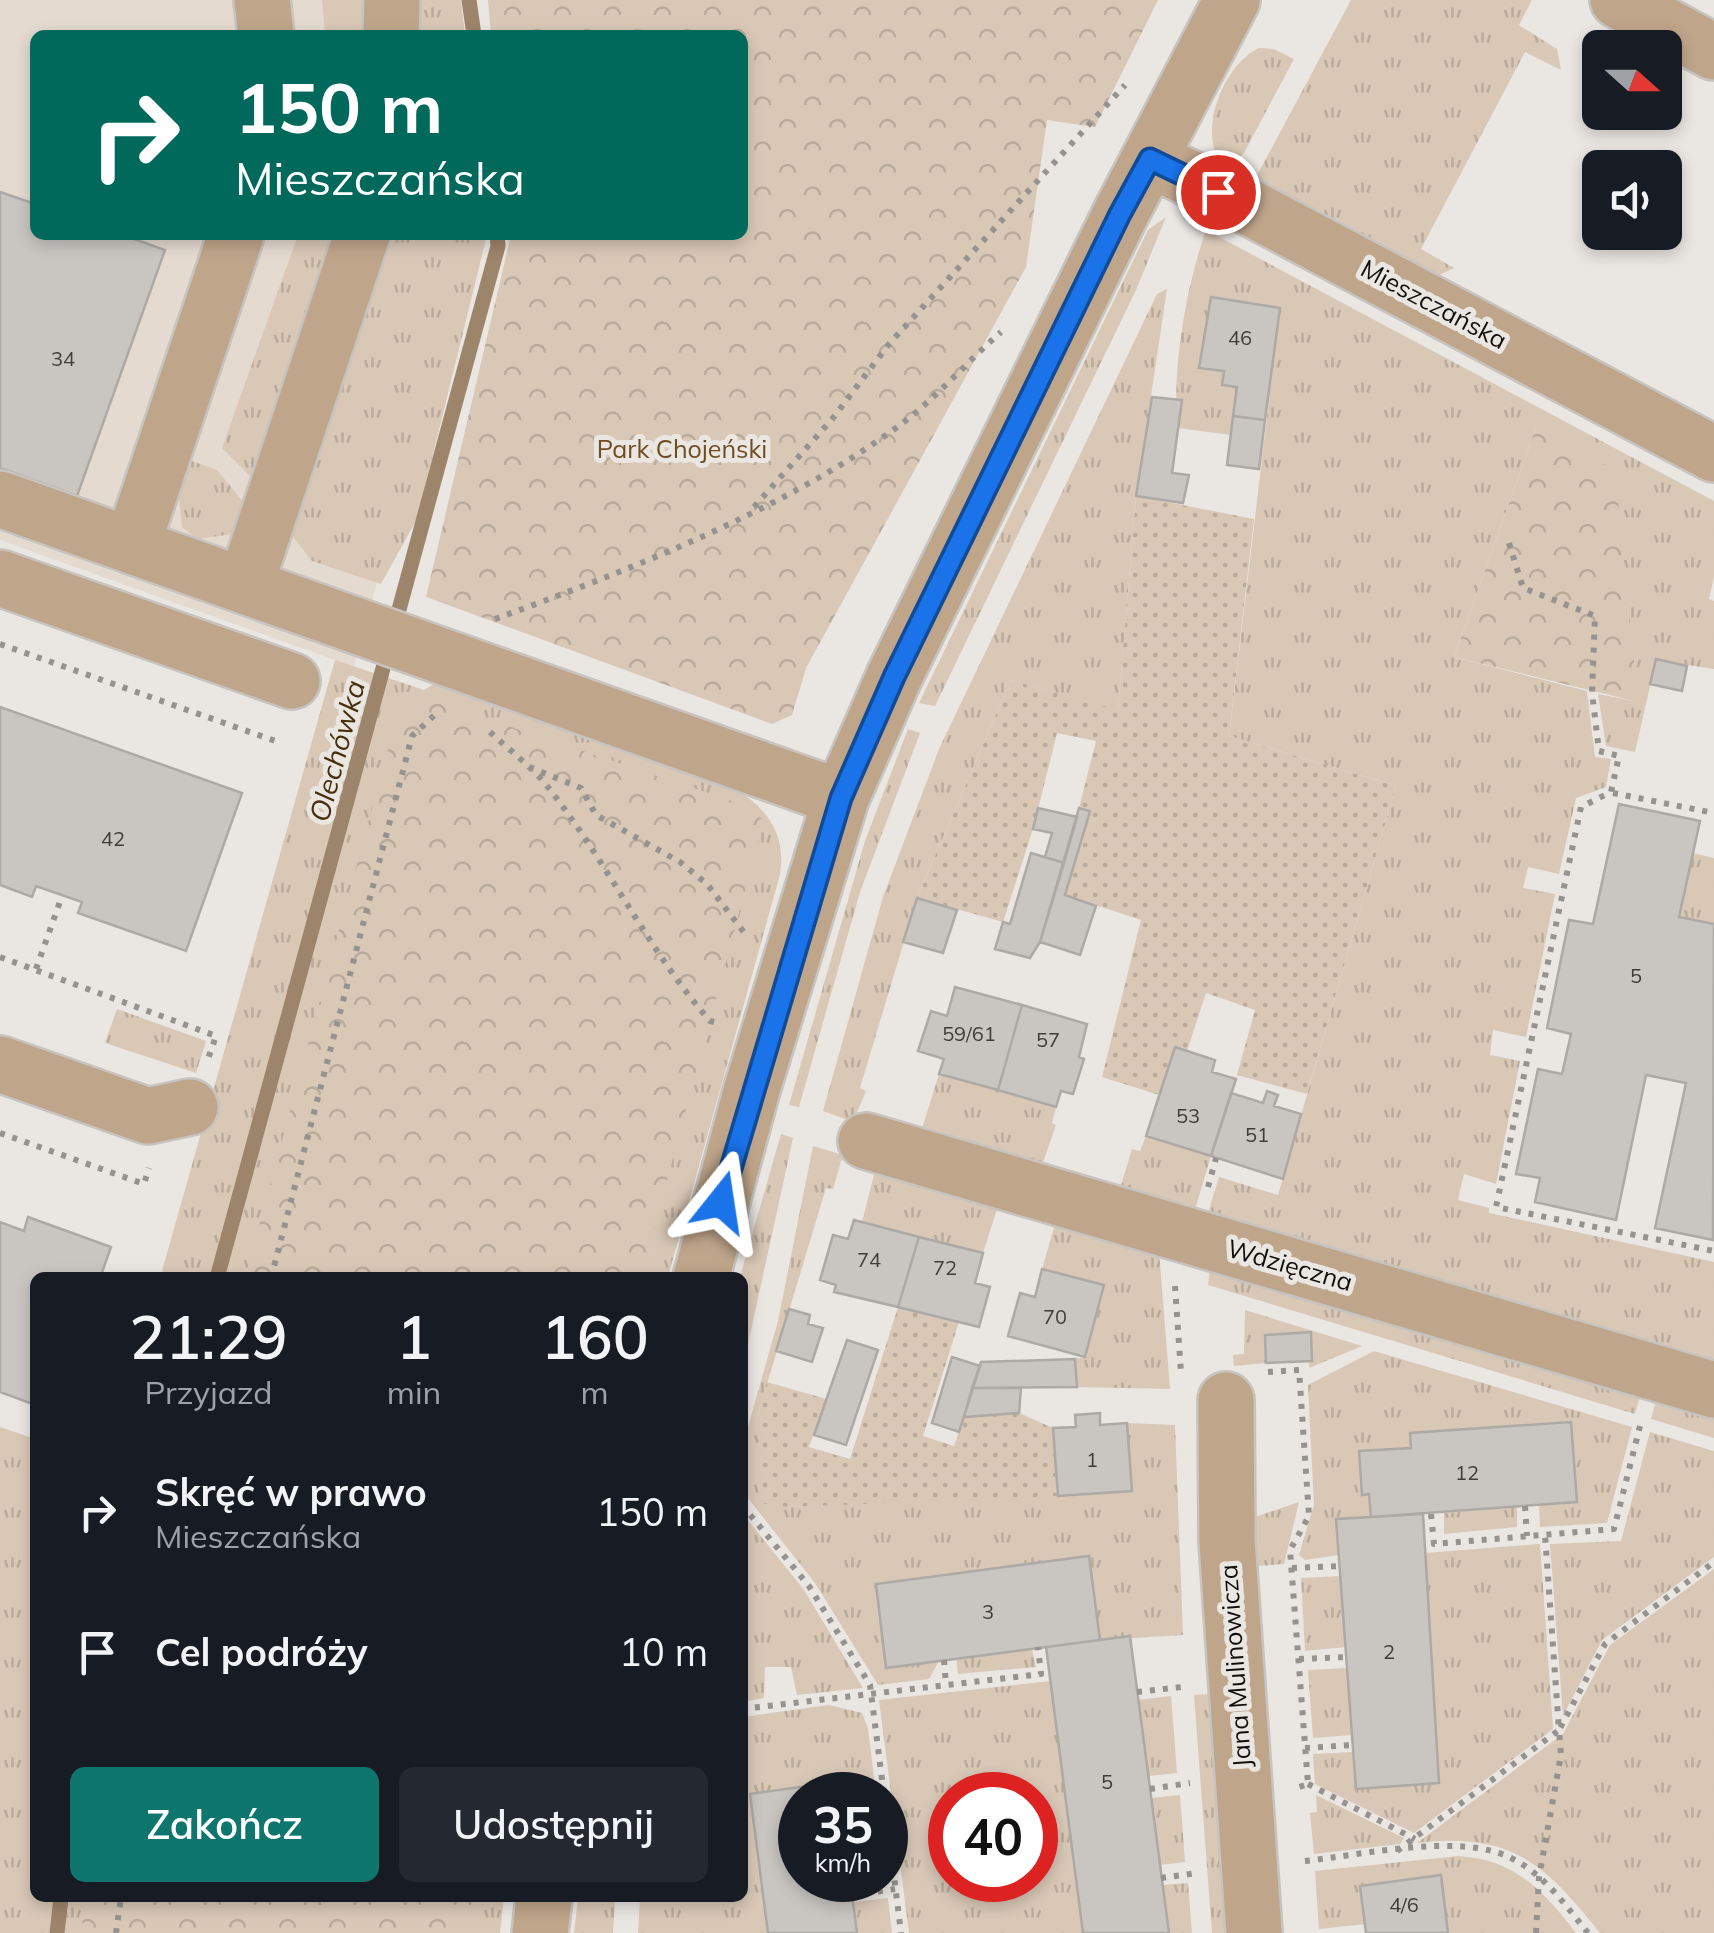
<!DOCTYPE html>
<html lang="pl">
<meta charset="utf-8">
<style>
body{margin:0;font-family:Mulish,sans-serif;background:#242831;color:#f1f3f6;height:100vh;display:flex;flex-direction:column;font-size:38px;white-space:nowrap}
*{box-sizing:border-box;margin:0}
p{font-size:32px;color:#9ea1a6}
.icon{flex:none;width:55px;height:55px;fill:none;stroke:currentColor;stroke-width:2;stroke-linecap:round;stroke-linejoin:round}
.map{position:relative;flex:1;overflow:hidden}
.side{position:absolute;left:30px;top:1272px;width:718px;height:630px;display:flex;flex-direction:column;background:#171b24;border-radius:15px;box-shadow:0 5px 15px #0003}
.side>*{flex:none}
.hud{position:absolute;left:30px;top:30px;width:718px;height:210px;border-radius:15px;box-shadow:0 5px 15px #0003;background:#00695c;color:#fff;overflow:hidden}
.needle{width:65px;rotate:111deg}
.fabs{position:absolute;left:1582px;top:30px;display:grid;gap:20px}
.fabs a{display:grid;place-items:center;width:100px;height:100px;border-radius:15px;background:#171b24;box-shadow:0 5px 15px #0003;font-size:50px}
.speed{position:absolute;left:778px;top:1772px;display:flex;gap:20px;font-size:50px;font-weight:700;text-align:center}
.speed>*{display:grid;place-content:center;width:130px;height:130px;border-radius:50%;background:#171b24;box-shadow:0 5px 15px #0003;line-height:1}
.speed small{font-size:25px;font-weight:400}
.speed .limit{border:15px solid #d22;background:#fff;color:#111}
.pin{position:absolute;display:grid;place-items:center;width:85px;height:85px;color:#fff;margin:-42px;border:5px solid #fff;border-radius:50%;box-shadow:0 2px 10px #0007}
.me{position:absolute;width:110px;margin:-55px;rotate:15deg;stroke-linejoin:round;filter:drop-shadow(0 0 8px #0008)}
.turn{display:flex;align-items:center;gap:35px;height:210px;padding:0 40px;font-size:45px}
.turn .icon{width:130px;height:130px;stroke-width:2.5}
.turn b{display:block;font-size:70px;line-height:85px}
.eta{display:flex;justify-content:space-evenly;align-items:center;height:170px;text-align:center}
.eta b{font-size:60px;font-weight:600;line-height:70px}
.primary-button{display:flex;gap:20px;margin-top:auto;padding:20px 40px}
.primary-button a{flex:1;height:115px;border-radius:15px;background:#0f766e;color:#fff;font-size:40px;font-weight:600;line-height:115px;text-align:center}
.primary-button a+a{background:#242831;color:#f1f3f6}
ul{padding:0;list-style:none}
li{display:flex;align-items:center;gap:30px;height:140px;padding:0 40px}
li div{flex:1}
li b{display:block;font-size:38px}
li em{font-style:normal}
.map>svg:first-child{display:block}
.built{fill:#e4dad0}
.grass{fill:url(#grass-tufts);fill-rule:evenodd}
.park{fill:url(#park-crowns)}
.garden{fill:url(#garden-dots)}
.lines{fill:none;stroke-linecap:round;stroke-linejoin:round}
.stream{stroke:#9d856b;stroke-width:15}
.building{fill:#c9c6c2;stroke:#ada9a5;stroke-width:2.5}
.minor-casing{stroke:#c7c4c0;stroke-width:60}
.path{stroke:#95928f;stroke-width:6;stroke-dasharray:5 8;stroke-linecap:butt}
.minor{stroke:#bfa58a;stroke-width:55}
.route-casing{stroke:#114b97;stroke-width:25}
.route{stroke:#1a73e8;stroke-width:18}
.labels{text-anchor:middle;stroke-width:10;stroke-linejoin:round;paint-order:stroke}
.number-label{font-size:20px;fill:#3f3d3b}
.street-label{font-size:25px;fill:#110f0e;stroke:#eae6e2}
.park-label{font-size:25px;fill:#714c20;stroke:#eae6e2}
.water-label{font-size:28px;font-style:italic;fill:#492e0b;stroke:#eae6e2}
</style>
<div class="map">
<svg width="1714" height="1933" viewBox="0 0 1714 1933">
<defs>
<pattern id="grass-tufts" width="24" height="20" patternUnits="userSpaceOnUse" patternTransform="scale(2.5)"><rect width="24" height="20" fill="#d9c8b6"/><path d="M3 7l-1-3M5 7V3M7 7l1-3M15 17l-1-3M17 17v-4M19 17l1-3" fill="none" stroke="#b9ab9b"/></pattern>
<pattern id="park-crowns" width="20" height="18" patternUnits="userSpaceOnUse" patternTransform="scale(2.5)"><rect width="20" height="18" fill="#d9c8b6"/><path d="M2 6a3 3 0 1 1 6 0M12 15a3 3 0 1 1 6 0" fill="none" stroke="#b9ab9b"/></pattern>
<pattern id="garden-dots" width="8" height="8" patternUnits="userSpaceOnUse" patternTransform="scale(2.5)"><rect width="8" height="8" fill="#d9c8b6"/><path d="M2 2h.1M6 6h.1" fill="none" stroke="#b9ab9b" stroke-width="1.8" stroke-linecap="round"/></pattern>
</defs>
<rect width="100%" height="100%" fill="#eae6e2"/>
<path class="built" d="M0,0H434L439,35H35V235H467L469,244L354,667L0,540Z"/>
<path class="grass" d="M322,0H368L369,35H325Z
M410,0H461L465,35H411Z
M1351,0H1532L1519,25L1557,49L1561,70L1525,52L1421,249L1454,268L1433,278L1253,183Z
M1259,48L1274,49L1294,59L1244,153L1228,170C1192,140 1223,64 1259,48Z
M1166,217L1136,290L935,706L919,703L1148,230Z
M1206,230L1714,501V577L1709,599L1714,601V669L1656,660L1635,752L1606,746L1598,694L1634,701L1536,428L1454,657L1587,691L1595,757L1611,759L1606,787L1576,798L1559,874L1528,867L1523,888L1555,894L1526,1037L1493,1030L1490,1055L1520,1061L1496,1184L1464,1174L1458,1200L1489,1208V1213L1714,1262V1376L1204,1226L1219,1177L1278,1195L1396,786L1229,736L1280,308L1200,368L1224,371L1223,384L1237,387L1231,435L1178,428C1171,371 1187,284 1206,230Z
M298,235H339L258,484L222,448Z
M385,235H487L417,519L381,584L312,561L287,529Z
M1167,289L1136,496L1118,711L1011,680L917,898L860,1088L866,1091L853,1122L823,1111L883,897L939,749L1157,294Z
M184,458L217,470L249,509L233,534L197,539L182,527L177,476Z
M335,660L424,690L435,683L735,789C769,809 788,838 779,878L668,1277L160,1278Z
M908,729L920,733L860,892L799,1107L789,1105L865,841Z
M1692,853L1714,858V924L1679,917Z
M117,1009L206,1041L196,1073L105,1043Z
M939,1074L1056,1107L1052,1123L1056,1125L1040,1171L920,1135Z
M781,1134L793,1138L743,1367L740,1277Z
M1146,1136L1211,1156L1193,1216L1119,1192L1132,1149L1140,1151Z
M813,1146L843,1155L833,1189L826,1188L758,1414L789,1507L1131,1491L1127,1423L1175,1425L1183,1635L1100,1640L1089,1556L876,1584L886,1667L939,1661L929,1679L878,1685L815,1583L743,1492L742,1448L778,1321Z
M875,1171L998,1206L983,1253L862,1222Z
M1056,1221L1159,1251L1170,1389L1077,1387L1075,1359L1085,1357L1104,1285L1042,1269Z
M1211,1261L1643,1386L1635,1414L1208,1285Z
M1245,1310L1362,1346L1309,1368L1311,1333L1266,1335V1363L1234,1366L1233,1355L1244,1354Z
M1374,1351L1632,1427L1607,1523L1540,1527L1539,1505L1577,1502L1411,1448L1359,1452L1362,1494H1369L1371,1517L1339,1555L1305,1560L1299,1555L1314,1505L1308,1385Z
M1659,1389L1714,1406V1438L1651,1419Z
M0,1427L35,1439V1898H504L500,1933H0Z
M1650,1432L1714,1451V1557L1602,1640L1563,1716L1550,1544L1621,1541Z
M1299,1502L1284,1564L1245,1567L1243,1533L1255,1517Z
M1517,1507V1527L1444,1534V1513Z
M743,1514L804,1590L863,1688L797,1695L791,1667H765L764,1698L743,1702Z
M1540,1544L1553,1729L1414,1833L1315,1784L1313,1754L1354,1752L1356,1789L1425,1553Z
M1714,1569V1933H1600C1544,1863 1511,1832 1417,1843L1563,1734L1610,1645Z
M1341,1576L1346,1647L1305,1651L1301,1578Z
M1032,1649L1036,1667L958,1674L956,1658Z
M1348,1668L1352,1735L1313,1738L1308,1670Z
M1051,1681L1083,1933H909L879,1700ZM950,1795H1035V1880H950Z
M1211,1694L1230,1933H1212L1194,1695Z
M1171,1696L1177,1773L1148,1776L1138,1700Z
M829,1705L862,1713L868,1728L876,1795H839L836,1782L750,1795L768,1933H638L640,1898H742L743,1717Z
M1180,1795L1185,1862L1160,1865L1151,1798Z
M1316,1795L1404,1838L1400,1844L1314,1854L1310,1813L1317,1812Z
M1458,1856C1514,1859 1543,1890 1576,1933H1448L1441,1876L1365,1924L1319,1929L1315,1871Z
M1188,1883L1192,1933H1168L1162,1885Z
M578,1898H615L613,1933H574Z
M888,1898L892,1933H857L853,1902Z"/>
<path class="park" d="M488,0H1158L1095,127L1047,120L1026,267L806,668L792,715L772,724L426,597L511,235H742V35H491Z
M1536,428L1615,470L1638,702L1454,657Z
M404,691L732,801L764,820L641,1277H245Z
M85,1898H475L477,1933H81Z"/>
<path class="garden" d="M1136,496L1254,519L1229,736L1396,786L1307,1094L1237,1075L1255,1010L1206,993L1187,1051L1159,1095L1102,1077L1141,920L1065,895L1079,808L1096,741L1057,733L1033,829L1003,922L917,898L1011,680L1118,710Z
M898,1307L959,1322L923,1436L954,1446L964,1417L1019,1413L1053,1428L1058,1496L789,1507L760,1503L758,1414L767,1382L826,1399L809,1447L850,1459Z"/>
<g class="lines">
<path class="stream" d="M469,0L474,35
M217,1278L498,246L497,235
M57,1933L61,1898"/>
</g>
<path class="building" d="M0,192L35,204V235H123L165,250L77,496L0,468Z
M1211,297L1280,308L1265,420L1233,416L1237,387L1222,385L1224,371L1199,368Z
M1152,397L1182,400L1172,473L1189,475L1183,503L1136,496Z
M1233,416L1265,420L1259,469L1227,465Z
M1656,659L1687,666L1682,691L1650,684Z
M0,707L242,793L186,951L78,913L82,902L36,886L32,897L0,885Z
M1619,804L1700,821L1679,917L1714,924L1713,1240L1655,1228L1686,1083L1646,1075L1616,1220L1535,1202L1540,1178L1516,1174L1538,1069L1562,1074L1571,1034L1547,1028L1569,920L1593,924Z
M1038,808L1077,817L1064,863L1045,857L1052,833L1033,829Z
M1079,808L1090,811L1065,895L1096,906L1080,955L1040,942Z
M1031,853L1064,863L1040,942L1030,958L995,949L1003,922L1010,924Z
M917,898L957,910L943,953L903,942Z
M955,987L1022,1005L998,1090L939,1074L944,1059L918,1051L931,1011L947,1016Z
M1022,1005L1087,1024L1079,1057L1084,1059L1073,1094L1061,1091L1056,1107L998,1090Z
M1175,1047L1215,1060L1212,1072L1236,1079L1211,1156L1146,1136Z
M1267,1091L1278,1095L1274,1106L1301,1114L1283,1179L1211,1156L1231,1093L1263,1103Z
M28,1217L111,1247L100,1278H35V1405L0,1392V1222L24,1231Z
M854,1220L919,1237L898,1307L834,1292L836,1285L820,1280L833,1235L848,1239Z
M919,1237L983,1253L975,1283L990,1287L979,1327L898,1307Z
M1042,1269L1104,1285L1085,1357L1008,1336L1020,1293L1035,1297Z
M789,1309L810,1315L808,1324L823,1328L812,1362L776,1351Z
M1311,1332L1312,1361L1266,1363L1265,1335Z
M847,1340L878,1350L846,1445L814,1435Z
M952,1357L980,1366L959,1432L932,1423Z
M1075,1359L1077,1387L972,1388L981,1362Z
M972,1388H1021L1019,1413L964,1417Z
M1100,1413V1425L1127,1423L1132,1491L1058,1496L1053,1428L1076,1427L1075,1415Z
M1571,1422L1577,1502L1371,1517L1369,1494L1362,1495L1359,1451L1411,1448L1410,1433Z
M1423,1514L1439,1783L1356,1789L1336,1519Z
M1089,1556L1100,1640L886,1668L876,1584Z
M1130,1636L1169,1933H1083L1046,1647Z
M837,1782L839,1795H800V1880H850L857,1933H768L750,1794Z
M1441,1875L1448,1933H1366L1360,1886Z"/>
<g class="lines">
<g class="minor-casing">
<path id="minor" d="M262,0L266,35
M1618,0L1714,52
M391,35L392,0
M1150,159L1243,204L1714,454
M0,499L841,798
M132,546L236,235
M0,578L292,681
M245,586L362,235
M0,1064L148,1116L190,1107
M866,1141L1714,1390
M701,1278L752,1089L841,798L894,677L1120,215L1232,0
M1226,1400L1227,1541L1254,1933
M540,1933L544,1898"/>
</g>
<path class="path" d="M754,507L833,418L889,344L1125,85
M1509,543L1523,588L1595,616L1592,693L1599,751L1619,756L1611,792L1581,807L1496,1207L1714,1251
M495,619C627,571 787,509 900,425C936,398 967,362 1001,332
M0,644L281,743
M490,732C509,750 531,766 547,786C607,861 647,949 710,1021L718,1023
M529,767L581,788L596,815L680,862L707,884L746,935
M1613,793L1714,813
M0,957L216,1036L207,1062
M36,969L62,896
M0,1133L144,1184L149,1168
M1208,1187L1216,1158
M271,1278L412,736L439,711
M1175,1286L1181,1373
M1268,1372L1299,1370L1309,1516L1290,1550L1308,1784L1299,1787
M742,1505L809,1586L870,1685L884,1795
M1525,1506L1527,1536
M1431,1514L1434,1544L1614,1529L1641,1422
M1292,1568L1340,1566
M1299,1659L1347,1657
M944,1660L946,1685
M1137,1692L1182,1687
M742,1709L1041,1674L1038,1647
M1305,1748L1353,1745
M1308,1784L1415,1839
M1150,1789L1190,1783
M885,1803L901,1933
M1397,1851L1559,1730L1545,1535
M1305,1861C1363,1855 1459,1832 1511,1858C1544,1874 1566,1906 1588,1933
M1161,1878L1197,1873
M852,1895L895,1889
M116,1933L121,1898
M1536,1933L1539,1877L1561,1755L1559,1730L1605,1644L1714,1562"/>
<use href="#minor" class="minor"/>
</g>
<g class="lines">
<g class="route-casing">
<path id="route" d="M721,1202L841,798L894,677L1120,214L1150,159L1218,192"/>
</g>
<use href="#route" class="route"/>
</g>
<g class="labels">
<g class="number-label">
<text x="1240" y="345">46</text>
<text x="63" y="366">34</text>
<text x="113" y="846">42</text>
<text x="1636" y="983">5</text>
<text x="969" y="1041">59/61</text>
<text x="1048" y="1047">57</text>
<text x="1188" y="1123">53</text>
<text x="1257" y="1142">51</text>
<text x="869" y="1267">74</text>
<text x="945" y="1275">72</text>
<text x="1055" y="1324">70</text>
<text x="1092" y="1467">1</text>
<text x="1467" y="1480">12</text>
<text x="988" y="1619">3</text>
<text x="1389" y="1659">2</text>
<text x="1107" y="1789">5</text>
<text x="1404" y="1912">4/6</text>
</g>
<g class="street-label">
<text transform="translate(1434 304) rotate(28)" y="9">Mieszczańska</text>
<text transform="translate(1290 1265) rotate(16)" y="9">Wdzięczna</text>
<text transform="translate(1235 1666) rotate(-94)" y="9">Jana Mulinowicza</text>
</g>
<g class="park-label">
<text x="682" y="458">Park Chojeński</text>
</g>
<g class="water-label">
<text transform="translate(337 751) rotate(-75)" y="10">Olechówka</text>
</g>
</g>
</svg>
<div class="fabs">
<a><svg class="needle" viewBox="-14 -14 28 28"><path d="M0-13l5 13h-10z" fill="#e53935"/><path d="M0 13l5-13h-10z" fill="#9ea1a6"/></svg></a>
<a><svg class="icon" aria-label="sound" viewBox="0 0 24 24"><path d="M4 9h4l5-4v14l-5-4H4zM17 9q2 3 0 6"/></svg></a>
</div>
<div class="speed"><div>35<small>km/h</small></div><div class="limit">40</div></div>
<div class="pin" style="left:1218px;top:192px;background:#d93025"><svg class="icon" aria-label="arrive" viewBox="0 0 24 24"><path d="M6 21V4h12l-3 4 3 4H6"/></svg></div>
<svg class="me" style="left:721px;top:1202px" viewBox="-20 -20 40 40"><path d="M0-17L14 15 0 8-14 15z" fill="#1a73e8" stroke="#fff" stroke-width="4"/></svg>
<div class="hud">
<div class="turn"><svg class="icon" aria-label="right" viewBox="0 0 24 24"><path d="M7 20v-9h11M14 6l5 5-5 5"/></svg><div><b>150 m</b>Mieszczańska</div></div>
</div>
<section class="side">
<div class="eta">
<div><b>21:29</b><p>Przyjazd</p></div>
<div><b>1</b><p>min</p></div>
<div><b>160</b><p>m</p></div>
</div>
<ul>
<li><svg class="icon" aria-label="right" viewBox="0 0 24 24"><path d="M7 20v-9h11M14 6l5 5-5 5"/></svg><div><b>Skręć w prawo</b><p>Mieszczańska</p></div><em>150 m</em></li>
<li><svg class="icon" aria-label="arrive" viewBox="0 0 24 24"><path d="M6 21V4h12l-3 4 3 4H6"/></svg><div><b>Cel podróży</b></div><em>10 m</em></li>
</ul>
<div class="primary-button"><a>Zakończ</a><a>Udostępnij</a></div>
</section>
</div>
